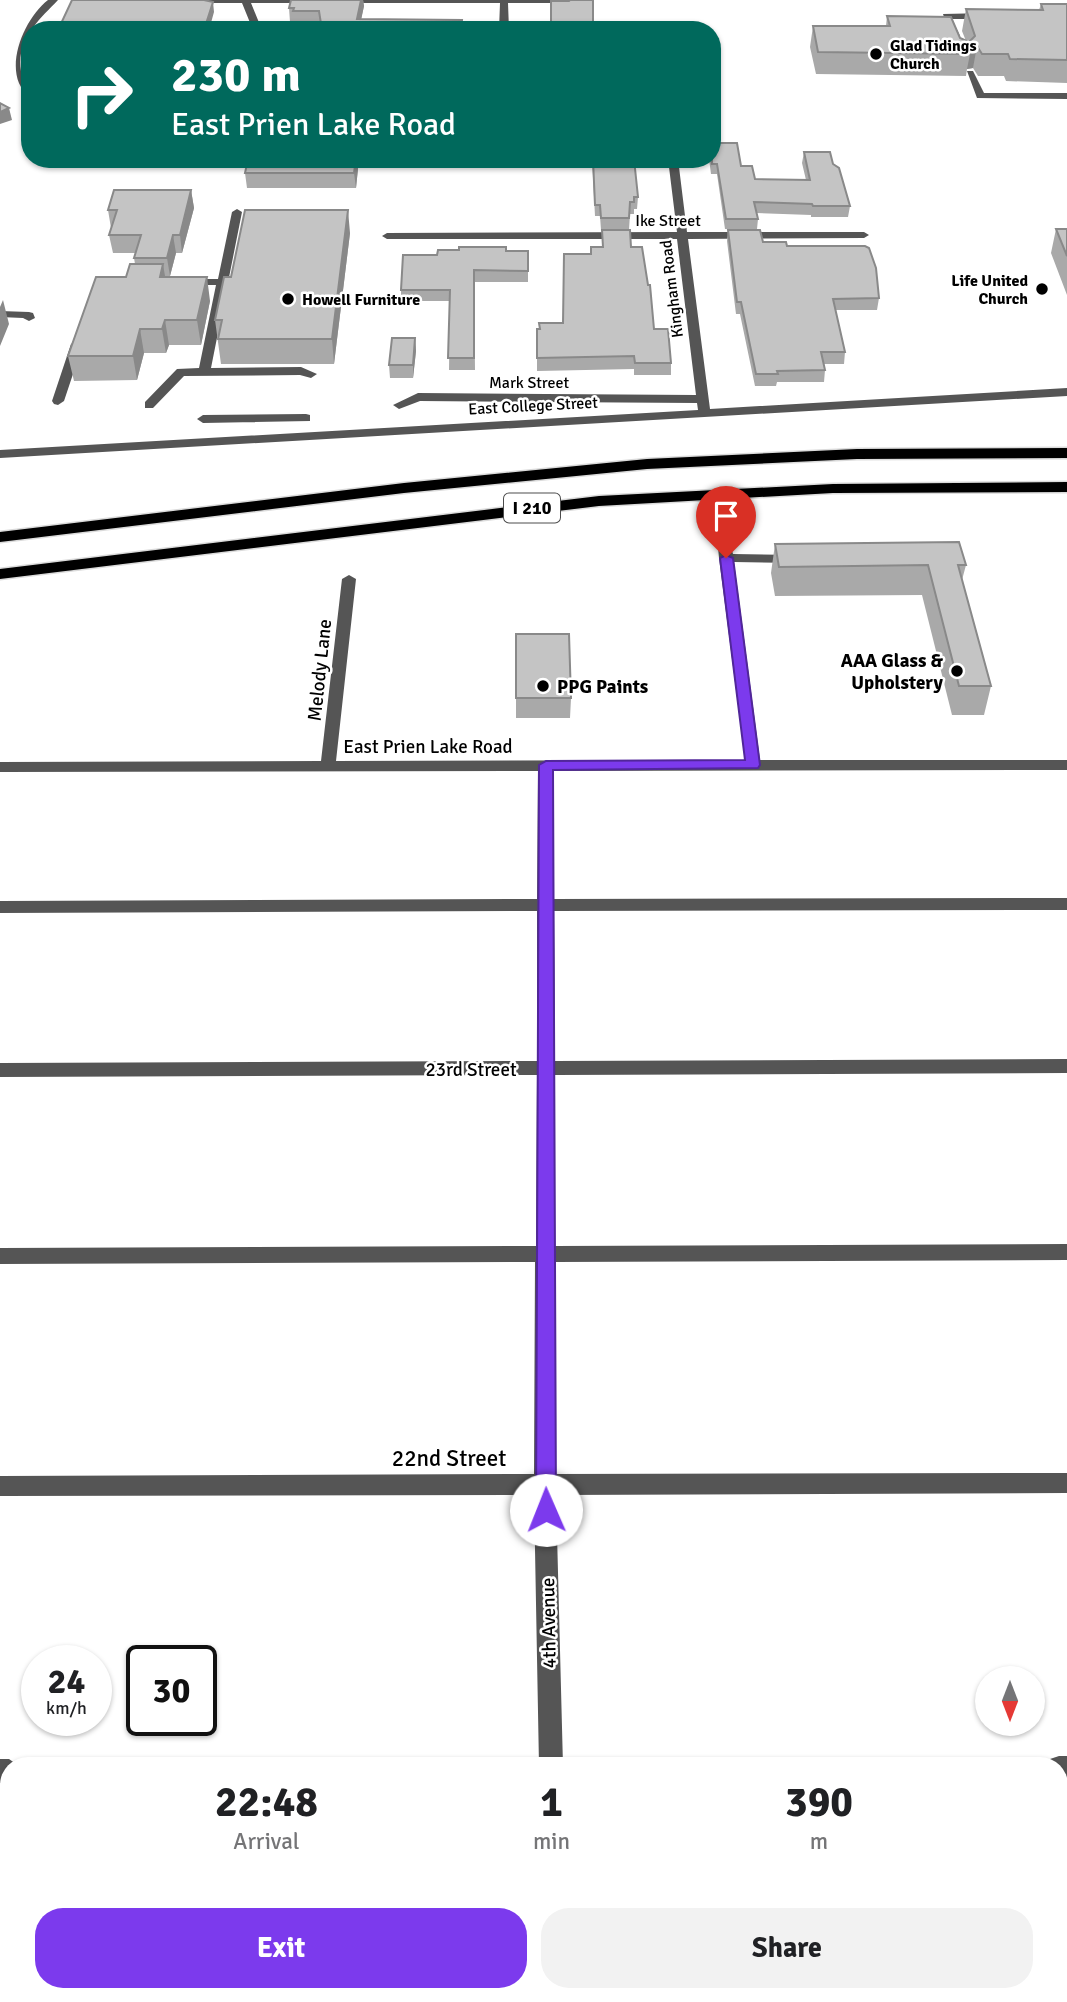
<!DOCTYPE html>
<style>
body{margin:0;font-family:Signika,sans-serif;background:#f2f2f2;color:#202124;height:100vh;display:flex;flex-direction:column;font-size:26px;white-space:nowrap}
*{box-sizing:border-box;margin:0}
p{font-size:23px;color:#757577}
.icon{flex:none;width:38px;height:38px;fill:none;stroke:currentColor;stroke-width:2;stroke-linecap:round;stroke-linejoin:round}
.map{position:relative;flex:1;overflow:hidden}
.sheet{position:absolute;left:0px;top:1757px;width:1068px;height:245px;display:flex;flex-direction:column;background:#fff;border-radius:28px 28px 0 0;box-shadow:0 2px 5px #0004}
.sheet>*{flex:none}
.hud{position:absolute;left:21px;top:21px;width:700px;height:147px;border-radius:28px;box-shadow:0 2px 5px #0004;background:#00695c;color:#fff;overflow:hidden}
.needle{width:46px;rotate:180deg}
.tools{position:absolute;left:975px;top:1666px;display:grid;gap:14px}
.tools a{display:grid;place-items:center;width:70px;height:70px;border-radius:50%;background:#fff;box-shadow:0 2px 5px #0004;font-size:35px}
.speed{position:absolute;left:21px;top:1645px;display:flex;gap:14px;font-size:35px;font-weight:700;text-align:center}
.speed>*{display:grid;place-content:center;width:91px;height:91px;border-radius:50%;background:#fff;box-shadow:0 2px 5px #0004;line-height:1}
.speed small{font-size:18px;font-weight:400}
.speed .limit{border:4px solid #111;border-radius:10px;background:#fff;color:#111}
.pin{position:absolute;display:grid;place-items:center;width:60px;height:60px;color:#fff;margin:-72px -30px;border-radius:50% 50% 50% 0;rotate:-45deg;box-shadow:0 0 7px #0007}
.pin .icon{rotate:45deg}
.me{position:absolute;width:77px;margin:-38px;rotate:359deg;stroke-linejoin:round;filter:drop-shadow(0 0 5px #0008)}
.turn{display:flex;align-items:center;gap:24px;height:147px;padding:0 35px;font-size:32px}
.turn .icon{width:91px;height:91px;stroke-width:2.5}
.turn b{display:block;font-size:49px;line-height:60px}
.eta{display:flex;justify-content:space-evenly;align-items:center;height:119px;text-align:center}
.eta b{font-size:42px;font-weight:700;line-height:49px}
.button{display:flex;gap:14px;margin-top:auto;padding:14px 35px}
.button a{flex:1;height:80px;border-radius:28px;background:#7c3aed;color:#fff;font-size:28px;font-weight:700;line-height:80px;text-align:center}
.button a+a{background:#f2f2f2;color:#202124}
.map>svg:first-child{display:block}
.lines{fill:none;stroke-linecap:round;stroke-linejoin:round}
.highway-casing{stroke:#dbdbdb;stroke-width:3}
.minor{fill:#555;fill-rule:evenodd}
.highway{fill:#000;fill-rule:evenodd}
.wall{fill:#a9a9a9}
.shaded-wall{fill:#898989}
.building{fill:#c4c4c4;stroke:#898989;stroke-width:2}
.route{fill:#7c3aed;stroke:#51269a;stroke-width:2}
.poi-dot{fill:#000;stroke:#fff;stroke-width:2.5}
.labels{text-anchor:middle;stroke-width:5;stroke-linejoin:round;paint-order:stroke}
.far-poi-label{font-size:16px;font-weight:bold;fill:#000;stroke:#fff;text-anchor:start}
.far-street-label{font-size:16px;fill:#000;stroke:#fff}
.shield{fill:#fff;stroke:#4c4c4c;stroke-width:2}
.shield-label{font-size:18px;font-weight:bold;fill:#000}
.poi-label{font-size:19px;font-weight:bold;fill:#000;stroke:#fff;text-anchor:end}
.street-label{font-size:19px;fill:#000;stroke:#fff}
.near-street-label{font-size:23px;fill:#000;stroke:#fff}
</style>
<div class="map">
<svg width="1067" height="2002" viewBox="0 0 1067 2002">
<rect width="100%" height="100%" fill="#fff"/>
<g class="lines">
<g class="highway-casing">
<path id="highway" d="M1067,448V458L857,459L647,469L404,493L0,542V532L404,483L647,459L857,449Z
M1067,482V492L833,493L599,506L0,579V569L599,496L833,484Z"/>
</g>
<path class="minor" d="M48,0H58C39,20 16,39 21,71C23,81 30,87 30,97C0,75 23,19 48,0Z
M138,0H585L581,3H508L509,30H499L500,3H251L262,30H253L242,3H142Z
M943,14L987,13L992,16L987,19H952L960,36L955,39L950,36Z
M967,71H973L984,93H1067V99L977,98Z
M668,159H678L687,232H864L869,235L864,238L688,239L710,409L1067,388V396L0,458V450L698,410L697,403L420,401L399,409L393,405L418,393L696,395L677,239H387L382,236L387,233L677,232Z
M237,209L242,212L211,368L301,367L317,374L311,378L300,375L184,376L153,408H145V402L177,369L199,368L216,285H184L178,282L184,279H218L232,212Z
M0,311L29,312L33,313L35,318L29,321L23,318L0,317Z
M77,340L83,344L64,401L58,405L54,404L52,401L71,344Z
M306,414L310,415V421L203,423L197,419L203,415Z
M725,543L730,544L733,554L796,555L803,559L796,563L734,562L760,760H1067V770L554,771V899L1067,898V910L554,911L555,1061L1067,1059V1073L555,1075V1246L1067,1244V1260L555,1262L556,1474L1067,1473V1493L556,1495L563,1766H539L534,1495L0,1496V1476L534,1474L535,1262L0,1264V1248L536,1246L537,1075L0,1077V1063L537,1061V911L0,913V901L537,899L538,771L0,772V762L321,761L342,579L349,575L356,579L336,761L745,760L719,558L718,547Z
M1059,1756H1067V1780H1059V1766H1048L1050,1759Z
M0,1759H9L19,1766H9V1783H0Z
M541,1993H567V2002H541Z"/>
<use href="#highway" class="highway"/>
</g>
<path class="wall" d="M291,0H363L364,6L361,19L462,30H321L320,25H294V22H290L289,8Z
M1041,4H1067V83L1006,81L1004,76H978L973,68L967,69L966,76L816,74L810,47L813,26H886L887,16L966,41L962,31L966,9L1039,10Z
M804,152L833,164L850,206L848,217H811V215L756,213L758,219L757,229H725L717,174H711L709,159L741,166L755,179L806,180L802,163Z
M359,159L356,188H247L245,173Z
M592,159H634L638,197L637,209H634V214H630L629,230H601L600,216H595Z
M191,190L194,208L182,253H176L170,276H165L210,301L201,345H169L166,353H144L137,380L74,381L68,356L135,264L134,258L136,253H113L109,235L111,228L108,210Z
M1056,229H1067V295L1051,253Z
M602,230L631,247L654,329L671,363V375H634V369L537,371V329L563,323L591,254L602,247Z
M728,230L763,242L787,246L879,298L877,310H835L845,352L844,364H824L825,370L824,382H777L776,386H755L740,314H736L727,241Z
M350,233L334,364H221L215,320L231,277Z
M506,251H528V282H474L475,370H449L450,301H401V290L437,255Z
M415,338L416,351L413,378H390L389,365Z
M775,544L966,565L962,580L991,686L984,715H952L922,595L775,596L771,573Z
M516,634L571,698L570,718H516Z"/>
<path class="shaded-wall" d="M361,0H363L364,6L359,30L357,19Z
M213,2L214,12L209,30H204Z
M977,46L973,68L967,69L970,54L969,47Z
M9,108L12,120L0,124V112Z
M356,159H359L356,188L354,173Z
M191,190L194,208L182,253L180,235Z
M348,210L350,233L334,364L332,339Z
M173,235L176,253L170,276L167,258Z
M163,264L167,288L160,277Z
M207,277L210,301L201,345L197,320Z
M3,300L9,324L0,346V307Z
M165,320L169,345L166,353L162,329Z
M140,329L144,353L137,380L133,356Z
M415,338L416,351L413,378V365Z"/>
<path class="building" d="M72,0H204L213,2L204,30H58Z
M291,0H361L357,19L462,20L461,30H322L319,11H293L294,8H289Z
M567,0H593V30H551V1H568Z
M1041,4H1067V60L1010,59L1008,54H982L977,46L969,47L970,54L818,52L813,26H890L887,16L951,17L960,38L969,42L975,36L966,9L1043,10Z
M0,103L9,108L0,112Z
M712,143H737L741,166H752L755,179L810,180L804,152H830L833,164L839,168L850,206H813L812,204L754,202L758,219H726L717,164H712Z
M248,159H356L354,173H245Z
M593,159H634L638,197H634V202H630L629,218H601L600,205H595Z
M114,190H191L180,235H173L167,258H134L141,235H109L117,210H108Z
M245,210H348L332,339H218L222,320H215L224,277H231Z
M1056,229H1067V256Z
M602,230H630L631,247H642L648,285H650L654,329H668L671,363H635L634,356L537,358V329H540L539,323H563L564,254H591V247H603Z
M728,230H760L763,242H786L787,246H865L869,248L876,268L879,298L833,299L845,352H821L825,370L777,371L778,374H756L741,302H737Z
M459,247H506V251H528V271L474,270V358H448L450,290H401L403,255H437L438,250H459Z
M130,264H163L160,277H207L197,320H165L162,329H140L133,356H68L96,277H126Z
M392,338H415L413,365H389Z
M959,542L966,565H958L991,686H959L928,565L779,567L775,544Z
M516,634H569L571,698H516Z"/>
<path class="route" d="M726,555L733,558L760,765L758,768L553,770L556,1510L553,1516L546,1519L539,1516L536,1510L539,765L546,761L745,760L720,558Z"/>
<g class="poi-dot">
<circle cx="876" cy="54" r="7"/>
<circle cx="1042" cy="289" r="7"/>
<circle cx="288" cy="299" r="7"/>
<circle cx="957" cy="671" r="7"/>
<circle cx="543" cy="686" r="7"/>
</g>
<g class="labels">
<g class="far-poi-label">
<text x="890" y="51">Glad Tidings<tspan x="890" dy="18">Church</tspan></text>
<text x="1028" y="286" text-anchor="end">Life United<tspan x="1028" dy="18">Church</tspan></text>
<text x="302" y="305">Howell Furniture</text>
</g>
<g class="far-street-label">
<text x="668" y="226">Ike Street</text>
<text transform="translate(671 289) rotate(-97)" y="6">Kingham Road</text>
<text x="529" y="388">Mark Street</text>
<text transform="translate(533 405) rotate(-3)" y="6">East College Street</text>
</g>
<rect class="shield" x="504" y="493.5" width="56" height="29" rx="5"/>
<g class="shield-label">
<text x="532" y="514">I 210</text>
</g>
<g class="poi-label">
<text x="943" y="667">AAA Glass &amp;<tspan x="943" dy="22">Upholstery</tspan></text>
<text x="557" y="693" text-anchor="start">PPG Paints</text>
</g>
<g class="street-label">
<text transform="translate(319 670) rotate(-84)" y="7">Melody Lane</text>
<text x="428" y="753">East Prien Lake Road</text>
<text x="471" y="1076">23rd Street</text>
<text transform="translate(548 1623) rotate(-91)" y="7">4th Avenue</text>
</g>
<g class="near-street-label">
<text x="449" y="1466">22nd Street</text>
</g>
</g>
</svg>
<div class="tools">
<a><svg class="needle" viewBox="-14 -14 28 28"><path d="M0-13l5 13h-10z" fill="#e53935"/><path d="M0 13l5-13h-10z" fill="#757577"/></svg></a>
</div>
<div class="speed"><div>24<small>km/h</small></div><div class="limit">30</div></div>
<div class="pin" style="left:726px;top:558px;background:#d93025"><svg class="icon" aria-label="arrive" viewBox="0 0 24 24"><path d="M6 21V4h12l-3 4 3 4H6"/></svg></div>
<svg class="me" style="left:546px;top:1510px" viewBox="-20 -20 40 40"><circle r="19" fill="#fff"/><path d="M0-13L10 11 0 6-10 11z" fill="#7c3aed"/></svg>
<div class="hud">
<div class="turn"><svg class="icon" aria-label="right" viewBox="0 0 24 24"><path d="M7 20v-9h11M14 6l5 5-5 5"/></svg><div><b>230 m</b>East Prien Lake Road</div></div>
</div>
<section class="sheet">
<div class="eta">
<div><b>22:48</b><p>Arrival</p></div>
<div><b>1</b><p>min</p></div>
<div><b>390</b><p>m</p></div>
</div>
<div class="button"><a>Exit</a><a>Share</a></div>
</section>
</div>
